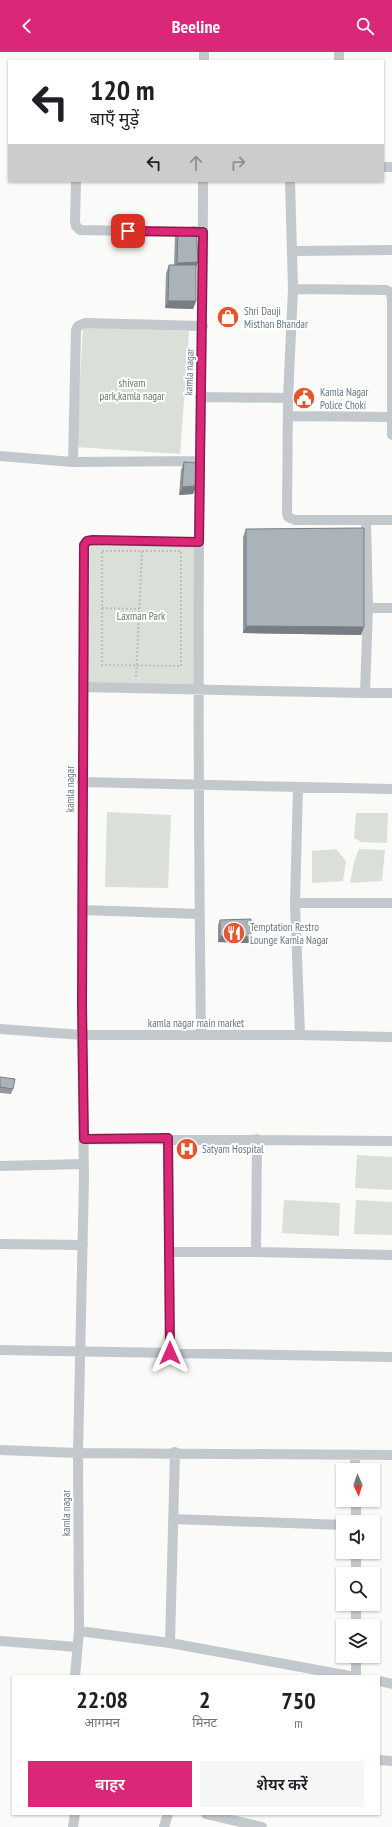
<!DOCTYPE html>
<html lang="hi">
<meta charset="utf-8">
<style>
body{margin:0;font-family:"PT Sans Narrow","Noto Sans Devanagari",sans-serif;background:#f6f6f6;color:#202124;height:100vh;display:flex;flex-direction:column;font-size:15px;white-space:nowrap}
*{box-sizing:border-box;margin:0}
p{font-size:13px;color:#757577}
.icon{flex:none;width:22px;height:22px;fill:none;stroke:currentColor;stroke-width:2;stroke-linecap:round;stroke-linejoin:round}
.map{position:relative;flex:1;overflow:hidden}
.panel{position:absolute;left:12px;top:1623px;width:368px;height:140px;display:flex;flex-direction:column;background:#fff;border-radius:0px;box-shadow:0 1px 3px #0004}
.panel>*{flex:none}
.banner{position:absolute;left:8px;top:8px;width:376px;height:122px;border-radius:0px;box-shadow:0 1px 3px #0004;background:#fff;color:#202124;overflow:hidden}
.needle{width:26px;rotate:177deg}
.tools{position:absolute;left:336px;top:1411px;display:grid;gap:8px}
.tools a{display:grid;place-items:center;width:44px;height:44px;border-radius:0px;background:#fff;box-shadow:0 1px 3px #0004;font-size:20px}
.pin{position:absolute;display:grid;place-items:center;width:34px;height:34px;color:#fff;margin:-17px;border-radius:8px;box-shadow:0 2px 6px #0006}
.me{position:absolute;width:44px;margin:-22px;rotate:0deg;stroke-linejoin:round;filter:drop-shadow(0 0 3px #0008)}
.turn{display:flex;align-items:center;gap:14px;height:84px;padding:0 16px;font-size:18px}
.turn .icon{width:52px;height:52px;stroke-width:2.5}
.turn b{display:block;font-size:28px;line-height:34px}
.lanes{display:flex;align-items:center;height:38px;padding:0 16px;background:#0003;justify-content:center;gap:20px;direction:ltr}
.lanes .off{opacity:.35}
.eta{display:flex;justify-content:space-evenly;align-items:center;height:68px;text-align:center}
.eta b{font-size:24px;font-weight:600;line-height:28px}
.cta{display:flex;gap:8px;margin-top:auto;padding:8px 16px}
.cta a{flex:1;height:46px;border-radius:0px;background:#db2777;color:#fff;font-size:16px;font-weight:600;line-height:46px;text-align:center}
.cta a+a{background:#f6f6f6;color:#202124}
header{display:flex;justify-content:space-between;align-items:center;height:52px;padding:0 16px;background:#db2777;color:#fff;font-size:18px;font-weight:600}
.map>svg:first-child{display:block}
.green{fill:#dadfd7}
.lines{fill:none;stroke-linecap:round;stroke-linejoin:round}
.path{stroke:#bbbfc2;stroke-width:2;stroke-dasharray:2 2;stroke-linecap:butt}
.minor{stroke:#c3c8cc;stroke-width:10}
.wall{fill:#929a9f}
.shaded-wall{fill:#777d82}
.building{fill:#aab3b9;stroke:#777d82}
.route-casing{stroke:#8e194d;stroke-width:10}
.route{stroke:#db2777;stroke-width:7}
.labels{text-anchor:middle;stroke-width:4;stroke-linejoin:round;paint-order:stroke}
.poi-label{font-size:11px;fill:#657683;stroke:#fff;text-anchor:start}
.street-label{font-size:11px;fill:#657683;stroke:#fff}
.park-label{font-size:11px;fill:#687a64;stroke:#fff}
</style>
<header><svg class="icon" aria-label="back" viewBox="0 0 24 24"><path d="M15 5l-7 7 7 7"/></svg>Beeline<svg class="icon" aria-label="search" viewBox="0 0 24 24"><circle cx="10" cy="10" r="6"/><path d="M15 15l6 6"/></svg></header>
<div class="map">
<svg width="392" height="1775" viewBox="0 0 392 1775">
<rect width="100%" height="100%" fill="#fafaf8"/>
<path class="green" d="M83,275L189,279L180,402L76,395Z
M199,491L198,637L83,635L84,493Z
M107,760L171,763L168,836L105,835Z
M356,761H388L387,791L361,790L354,786Z
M336,797L346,809L343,829L312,831V799Z
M359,797L385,798L382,829L350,831L354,810Z
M357,1103L392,1105V1138L355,1136Z
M284,1148L340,1151L339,1184L282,1181Z
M356,1148L392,1150V1183L354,1182Z"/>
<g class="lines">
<path class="path" d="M102,499H181V614L102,613Z
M102,556L139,557
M136,625L142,499"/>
<path class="minor" d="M204,9V0
M339,9V0
M383,115H392
M76,129L75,169L76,174L80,178L189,180
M290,129L293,237L288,346L287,461L288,465L295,468H392
M292,199L392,198
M293,237L386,238L390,240L392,247V383
M200,345L288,346
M288,364L392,365
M0,404L73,410L199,409
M73,410L76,278L78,274L85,271L203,274
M368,556H392
M83,635L365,641L368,556L366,468
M365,641H392
M82,730L392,737
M298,735L295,851L300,983
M295,851H392
M82,858L200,862
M0,977L82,983H300L392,985
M201,983C199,818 198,654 199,489C200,369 203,249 203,129
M84,1087L392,1089
M168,1087L170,1301
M0,1114L84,1112
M0,1192L83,1193
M170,1200H256L392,1203
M256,1200L257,1087
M0,1298L392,1305
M0,1398L78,1401L392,1403
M355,1404V1418
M356,1448V1470
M173,1467L343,1473
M356,1500V1522
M356,1552V1574
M79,1579L170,1591L350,1624
M0,1589L77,1595
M170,1591L175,1400
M356,1604V1624
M75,1624L79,1579L78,1401L84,1126L82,983L84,493L87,489L93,488L199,491
M379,1629L392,1632
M379,1708L392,1709
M206,1762L262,1775
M73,1775L75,1762
M164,1775L168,1762"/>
</g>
<path class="wall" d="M178,176L196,214V249L193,257L165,256L166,221L169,213H174L175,183Z
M184,410L196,434L193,442L179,443L181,418Z
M246,477L364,575L361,583L243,581V485Z
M220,868L251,885L249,891L218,890V873Z
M0,1025L13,1037L11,1042L0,1041Z"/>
<path class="shaded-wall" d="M198,210L195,218L174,219L177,211Z
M168,249H196L193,257L165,256Z
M196,434L193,442L179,443L182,435Z
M246,574L364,575L361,583L243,581Z
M220,884L251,885L249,891L218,890Z"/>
<path class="building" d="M196,175L198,210L177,211L178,176Z
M169,213H196V249H168Z
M184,410L196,411V434L182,435Z
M364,476V575L246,574V477Z
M251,867V885L220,884V868Z
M0,1025L15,1027L13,1037L0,1035Z"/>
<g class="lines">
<g class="route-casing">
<path id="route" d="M128,179L203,180L199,490L93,488L87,489L84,493L82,952L84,1087L168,1086L170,1301"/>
</g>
<use href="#route" class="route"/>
</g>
<defs>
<g id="shop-disc" transform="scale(1.15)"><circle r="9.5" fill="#e4572e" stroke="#fff"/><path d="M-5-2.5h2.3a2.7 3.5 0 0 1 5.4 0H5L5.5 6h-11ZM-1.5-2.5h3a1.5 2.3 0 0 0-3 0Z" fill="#fff"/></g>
<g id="civic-disc" transform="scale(1.15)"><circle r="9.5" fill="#e4572e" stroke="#fff"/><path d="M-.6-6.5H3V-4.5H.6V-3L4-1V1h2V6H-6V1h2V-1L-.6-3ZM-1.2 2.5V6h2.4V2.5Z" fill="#fff"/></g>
<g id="restaurant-disc" transform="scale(1.15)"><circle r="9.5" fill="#e4572e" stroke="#fff"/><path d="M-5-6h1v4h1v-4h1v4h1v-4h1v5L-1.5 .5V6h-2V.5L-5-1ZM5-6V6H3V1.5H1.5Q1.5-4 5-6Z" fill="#fff"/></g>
<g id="hospital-disc" transform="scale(1.15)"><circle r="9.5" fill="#e4572e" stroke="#fff"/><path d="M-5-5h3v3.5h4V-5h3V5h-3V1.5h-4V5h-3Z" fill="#fff"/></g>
</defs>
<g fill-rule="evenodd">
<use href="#shop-disc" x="228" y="265"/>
<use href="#civic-disc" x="304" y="346"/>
<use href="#restaurant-disc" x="234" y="881"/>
<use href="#hospital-disc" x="187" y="1097"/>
</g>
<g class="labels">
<g class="poi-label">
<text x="244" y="263">Shri Dauji<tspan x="244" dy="13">Misthan Bhandar</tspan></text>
<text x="320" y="344">Kamla Nagar<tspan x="320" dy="13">Police Choki</tspan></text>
<text x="250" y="879">Temptation Restro<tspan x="250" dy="13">Lounge Kamla Nagar</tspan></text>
<text x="202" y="1101">Satyam Hospital</text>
</g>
<g class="street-label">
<text transform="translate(189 320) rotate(-88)" y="4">kamla nagar</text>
<text transform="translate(70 737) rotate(-90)" y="4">kamla nagar</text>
<text x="196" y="975">kamla nagar main market</text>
<text transform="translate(66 1461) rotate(-90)" y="4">kamla nagar</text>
</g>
<g class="park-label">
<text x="132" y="335">shivam<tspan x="132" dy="13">park,kamla nagar</tspan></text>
<text x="141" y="568">Laxman Park</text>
</g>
</g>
</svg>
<div class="tools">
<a><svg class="needle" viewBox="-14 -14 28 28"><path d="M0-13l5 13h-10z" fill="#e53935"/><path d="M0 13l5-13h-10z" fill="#757577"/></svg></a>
<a><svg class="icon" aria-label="sound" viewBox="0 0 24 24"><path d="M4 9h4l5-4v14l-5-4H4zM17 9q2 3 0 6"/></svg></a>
<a><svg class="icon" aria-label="search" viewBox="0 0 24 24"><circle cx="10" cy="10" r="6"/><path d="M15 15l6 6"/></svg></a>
<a><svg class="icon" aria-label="layers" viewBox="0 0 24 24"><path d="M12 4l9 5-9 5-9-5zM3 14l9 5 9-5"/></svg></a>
</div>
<div class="pin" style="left:128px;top:179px;background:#d93025"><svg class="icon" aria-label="arrive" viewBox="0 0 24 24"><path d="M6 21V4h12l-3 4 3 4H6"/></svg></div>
<svg class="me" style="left:170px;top:1301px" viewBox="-20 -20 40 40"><path d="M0-17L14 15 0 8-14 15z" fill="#db2777" stroke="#fff" stroke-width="4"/></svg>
<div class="banner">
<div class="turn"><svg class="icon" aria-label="left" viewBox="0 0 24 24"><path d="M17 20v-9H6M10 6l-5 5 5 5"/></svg><div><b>120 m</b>बाएँ मुड़ें</div></div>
<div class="lanes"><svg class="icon" aria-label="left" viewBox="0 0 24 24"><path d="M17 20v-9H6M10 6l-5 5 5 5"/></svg><svg class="icon off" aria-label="ahead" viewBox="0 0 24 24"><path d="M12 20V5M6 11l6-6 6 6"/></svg><svg class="icon off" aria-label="right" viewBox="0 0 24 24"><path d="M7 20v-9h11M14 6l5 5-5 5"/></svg></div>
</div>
<section class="panel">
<div class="eta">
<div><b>22:08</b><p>आगमन</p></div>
<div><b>2</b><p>मिनट</p></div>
<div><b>750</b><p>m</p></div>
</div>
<div class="cta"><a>बाहर</a><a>शेयर करें</a></div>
</section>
</div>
